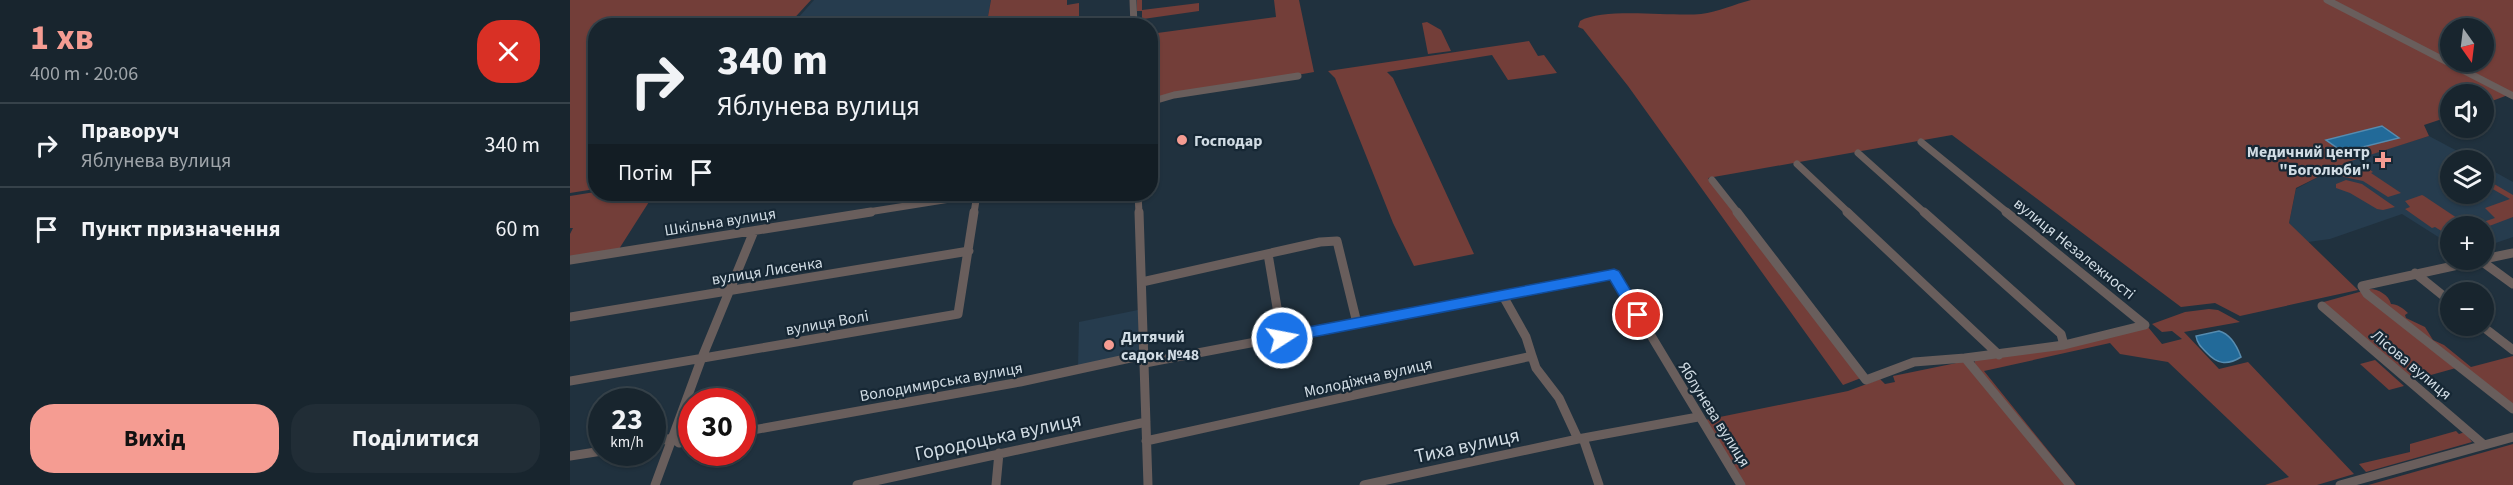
<!DOCTYPE html>
<html lang="uk">
<meta charset="utf-8">
<style>
body{margin:0;font-family:"Source Sans 3",sans-serif;background:#212d36;color:#f1f3f6;height:100vh;display:flex;flex-direction:column;font-size:22px;white-space:nowrap}
*{box-sizing:border-box;margin:0}
p{font-size:20px;color:#9fa5aa}
.icon{flex:none;width:33px;height:33px;fill:none;stroke:currentColor;stroke-width:2;stroke-linecap:round;stroke-linejoin:round}
.map{position:relative;flex:1;overflow:hidden}
.drawer{display:flex;flex-direction:column;background:#18252e;width:570px}
.drawer>*{flex:none}
.guide{position:absolute;left:18px;top:18px;width:570px;height:183px;border-radius:24px;box-shadow:0 2px 4px #0004,0 0 0 2px #36424a;background:#18252e;color:#f1f3f6;overflow:hidden}
.needle{width:39px;rotate:166deg}
.tools{position:absolute;left:1870px;top:18px;display:grid;gap:12px}
.tools a{display:grid;place-items:center;width:54px;height:54px;border-radius:50%;background:#18252e;box-shadow:0 2px 4px #0004,0 0 0 2px #36424a;font-size:30px}
.speed{position:absolute;left:18px;top:388px;display:flex;gap:12px;font-size:30px;font-weight:700;text-align:center}
.speed>*{display:grid;place-content:center;width:78px;height:78px;border-radius:50%;background:#18252e;box-shadow:0 2px 4px #0004,0 0 0 2px #36424a;line-height:1}
.speed small{font-size:15px;font-weight:400}
.speed .limit{border:9px solid #d22;background:#fff;color:#111}
.pin{position:absolute;display:grid;place-items:center;width:51px;height:51px;color:#fff;margin:-26px;border:3px solid #fff;border-radius:50%;box-shadow:0 2px 6px #0007}
.me{position:absolute;width:66px;margin:-33px;rotate:79deg;stroke-linejoin:round;filter:drop-shadow(0 0 4px #0008)}
.turn{display:flex;align-items:center;gap:21px;height:126px;padding:0 30px;font-size:27px}
.turn .icon{width:78px;height:78px;stroke-width:2.5}
.turn b{display:block;font-size:42px;line-height:51px}
.then{display:flex;align-items:center;height:57px;padding:0 30px;background:#0003;gap:12px;font-size:22px}
.round{display:grid;place-items:center;flex:none;width:63px;height:63px;border-radius:24px;background:#212d36}
.head{display:flex;align-items:center;justify-content:space-between;height:102px;padding:0 30px}
h1{font-size:36px;font-weight:700;line-height:45px;color:#f59c92}
.cta{display:flex;gap:12px;margin-top:auto;padding:12px 30px}
.cta a{flex:1;height:69px;border-radius:24px;background:#f59c92;color:#111;font-size:24px;font-weight:700;line-height:69px;text-align:center}
.cta a+a{background:#212d36;color:#f1f3f6}
ul{padding:0;list-style:none}
li{display:flex;align-items:center;gap:18px;height:84px;padding:0 30px;border-top:2px solid #36424a}
li div{flex:1}
li b{display:block;font-size:22px}
li em{font-style:normal}
main{display:flex;flex:1;min-height:0}
.map>svg:first-child{display:block}
.built{fill:#263c4e}
.green{fill:#733e39;fill-rule:evenodd}
.water{fill:#226a99;stroke:#568cb0;stroke-width:1.5}
.lines{fill:none;stroke-linecap:round;stroke-linejoin:round}
.minor-far1{stroke:#695e5c;stroke-width:7}
.minor{stroke:#695e5c;stroke-width:9}
.route{fill:#1a73e8;stroke:#114b97;stroke-width:1.5}
.poi-dot{fill:#f59c92;stroke:#162734;stroke-width:2}
.labels{text-anchor:middle;stroke-width:4.5;stroke-linejoin:round;paint-order:stroke}
.poi-label{font-size:16px;font-weight:bold;fill:#d1dce4;stroke:#162734;text-anchor:start}
.street-label{font-size:16px;fill:#d1dce4;stroke:#162734}
.near-street-label{font-size:20px;fill:#d1dce4;stroke:#162734}
</style>
<main>
<section class="drawer">
<div class="head"><div><h1>1 хв</h1><p>400 m · 20:06</p></div><a class="round" style="background:#d93025;color:#fff"><svg class="icon" aria-label="close" viewBox="0 0 24 24"><path d="M6 6l12 12M18 6L6 18"/></svg></a></div>
<ul>
<li><svg class="icon" aria-label="right" viewBox="0 0 24 24"><path d="M7 20v-9h11M14 6l5 5-5 5"/></svg><div><b>Праворуч</b><p>Яблунева вулиця</p></div><em>340 m</em></li>
<li><svg class="icon" aria-label="arrive" viewBox="0 0 24 24"><path d="M6 21V4h12l-3 4 3 4H6"/></svg><div><b>Пункт призначення</b></div><em>60 m</em></li>
</ul>
<div class="cta"><a>Вихід</a><a>Поділитися</a></div>
</section>
<div class="map">
<svg width="1943" height="485" viewBox="0 0 1943 485">
<rect width="100%" height="100%" fill="#20313e"/>
<path class="built" d="M244,0H421L417,22L409,25L221,26Z
M1859,136L1904,160H1881V194H1914V166L1943,182V237L1914,247V226H1881V245L1832,214L1760,239L1738,242L1719,223L1726,189L1778,161Z
M568,310L569,353L508,368L509,322Z"/>
<path class="green" d="M0,0H241L218,25L26,26L25,189L0,193Z
M421,0H497V5L509,3V25H409L417,22Z
M567,0H572V10L629,3V11L573,19L575,25H568L569,21L572,19V11H567Z
M704,0H729L744,72L581,101L580,34L706,17Z
M1181,0H1754L1938,95L1914,104V94H1881V116L1854,125L1859,136L1778,162L1726,188L1719,223L1788,290L1670,316L1645,303L1611,307L1382,135L1138,178L1291,378L1273,385L1058,86L1013,29L1008,27L1010,21C1034,7 1102,17 1131,14C1148,12 1165,4 1181,0Z
M1762,0H1943V94ZM1881,28H1914V62H1881Z
M857,22L871,30L881,51L858,54L852,23Z
M959,41L968,56L974,55L987,73L938,80L922,55L817,72L823,78L904,254L844,266L823,223L765,78L758,71Z
M1792,164L1803,172L1801,173L1831,193L1818,197L1793,181L1774,177L1767,172Z
M1914,178L1943,195V217L1914,228L1905,226L1900,220L1906,218L1913,222L1925,218L1915,208L1940,199L1914,184Z
M1776,180L1792,184L1825,207L1813,210L1807,209L1780,193L1766,188V184Z
M25,192L84,194L49,249L0,256V234L3,228H0V196Z
M1852,195L1854,196L1899,226H1881V237L1865,227L1862,228L1835,209L1840,207L1835,201Z
M1800,289C1808,289 1819,295 1821,304C1827,304 1833,308 1838,313L1835,315L1836,318L1855,327L1863,340L1874,345L1901,367L1943,356V412L1886,368L1843,380L1750,303Z
M1639,309L1648,310L1670,322L1614,332L1649,369L1678,362L1784,474L1747,485H1695L1719,477L1598,362L1550,354L1540,343L1414,371L1506,485H1503L1404,365L1405,360L1578,327L1592,344L1612,339L1602,331L1592,332L1582,324L1615,312Z
M1805,360L1834,386L1819,390L1790,364Z
M1396,361L1497,485H1175L1135,420L1278,391L1310,379L1315,384L1325,382L1323,376Z
M1886,431L1889,434L1895,432L1902,442L1796,472L1789,464L1840,452V444Z
M1943,444V485H1798L1802,484Z"/>
<path class="water" d="M1812,126L1829,138L1773,152L1756,140Z
M1649,331C1660,334 1667,346 1671,357C1657,366 1647,364 1636,352C1631,347 1627,343 1626,336Z"/>
<g class="lines">
<path class="minor-far1" d="M563,0L564,26
M1757,0L1943,96
M580,102L604,95L728,76
M1351,142L1438,213
M1288,153L1355,213
M1227,164L1279,213
M1142,180L1168,213
M568,194L569,213
M292,213L411,194
M404,213L407,194"/>
<path class="minor" d="M569,212L578,485
M1167,212L1296,380L1344,362L1395,358L1500,485
M1277,212L1429,355
M1354,212L1491,334L1494,345
M698,254L712,337
M1914,259L1943,253
M0,260L301,212
M1910,260L1943,284
M1911,260L1792,286L1797,294L1943,409
M1845,273L1881,302
M572,282L750,242L767,241L787,323
M1752,306L1914,445
M0,317L399,251
M1912,326L1943,350
M962,356L966,368L989,398L1008,439
M1395,358L1494,345L1575,325L1436,212
M575,363L1044,274L1171,485
M0,381L388,314L404,212
M172,432L450,382L574,355
M1013,438L1029,485
M576,441L962,356L956,337L933,296
M82,442L103,438L109,443L122,441
M0,456L32,451
M85,485L131,360L184,231
M287,485L576,422
M426,485L429,453
M794,485L1008,439L1128,417
M1770,485L1943,437"/>
</g>
<path class="route" d="M1044,269L1049,271L1073,311L1075,315L1073,319H1063L1040,280L712,343L707,341L704,338L707,334L712,332Z"/>
<g class="poi-dot">
<circle cx="612" cy="140" r="6"/>
<path d="M1810 151h6v6h6v6h-6v6h-6v-6h-6v-6h6z"/>
<circle cx="539" cy="345" r="6"/>
</g>
<g class="labels">
<g class="poi-label">
<text x="624" y="146">Господар</text>
<text x="1800" y="157" text-anchor="end">Медичний центр<tspan x="1800" dy="18">"Боголюби"</tspan></text>
<text x="551" y="342">Дитячий<tspan x="551" dy="18">садок №48</tspan></text>
</g>
<g class="street-label">
<text transform="translate(150 221) rotate(-9)" y="6">Шкільна вулиця</text>
<text transform="translate(1505 248) rotate(39)" y="6">вулиця Незалежності</text>
<text transform="translate(197 270) rotate(-9)" y="6">вулиця Лисенка</text>
<text transform="translate(257 322) rotate(-10)" y="6">вулиця Волі</text>
<text transform="translate(1842 364) rotate(40)" y="6">Лісова вулиця</text>
<text transform="translate(798 377) rotate(-13)" y="6">Молодіжна вулиця</text>
<text transform="translate(371 381) rotate(-10)" y="6">Володимирська вулиця</text>
<text transform="translate(1145 414) rotate(58)" y="6">Яблунева вулиця</text>
</g>
<g class="near-street-label">
<text transform="translate(428 436) rotate(-12)" y="7">Городоцька вулиця</text>
<text transform="translate(897 445) rotate(-12)" y="7">Тиха вулиця</text>
</g>
</g>
</svg>
<div class="tools">
<a><svg class="needle" viewBox="-14 -14 28 28"><path d="M0-13l5 13h-10z" fill="#e53935"/><path d="M0 13l5-13h-10z" fill="#9fa5aa"/></svg></a>
<a><svg class="icon" aria-label="sound" viewBox="0 0 24 24"><path d="M4 9h4l5-4v14l-5-4H4zM17 9q2 3 0 6"/></svg></a>
<a><svg class="icon" aria-label="layers" viewBox="0 0 24 24"><path d="M12 4l9 5-9 5-9-5zM3 14l9 5 9-5"/></svg></a>
<a>+</a>
<a>−</a>
</div>
<div class="speed"><div>23<small>km/h</small></div><div class="limit">30</div></div>
<div class="pin" style="left:1068px;top:315px;background:#d93025"><svg class="icon" aria-label="arrive" viewBox="0 0 24 24"><path d="M6 21V4h12l-3 4 3 4H6"/></svg></div>
<svg class="me" style="left:712px;top:338px" viewBox="-20 -20 40 40"><circle r="17" fill="#1a73e8" stroke="#fff" stroke-width="3"/><path d="M0-11L8 9 0 5-8 9z" fill="#fff"/></svg>
<div class="guide">
<div class="turn"><svg class="icon" aria-label="right" viewBox="0 0 24 24"><path d="M7 20v-9h11M14 6l5 5-5 5"/></svg><div><b>340 m</b>Яблунева вулиця</div></div>
<div class="then">Потім<svg class="icon" aria-label="arrive" viewBox="0 0 24 24"><path d="M6 21V4h12l-3 4 3 4H6"/></svg></div>
</div>
</div>
</main>
